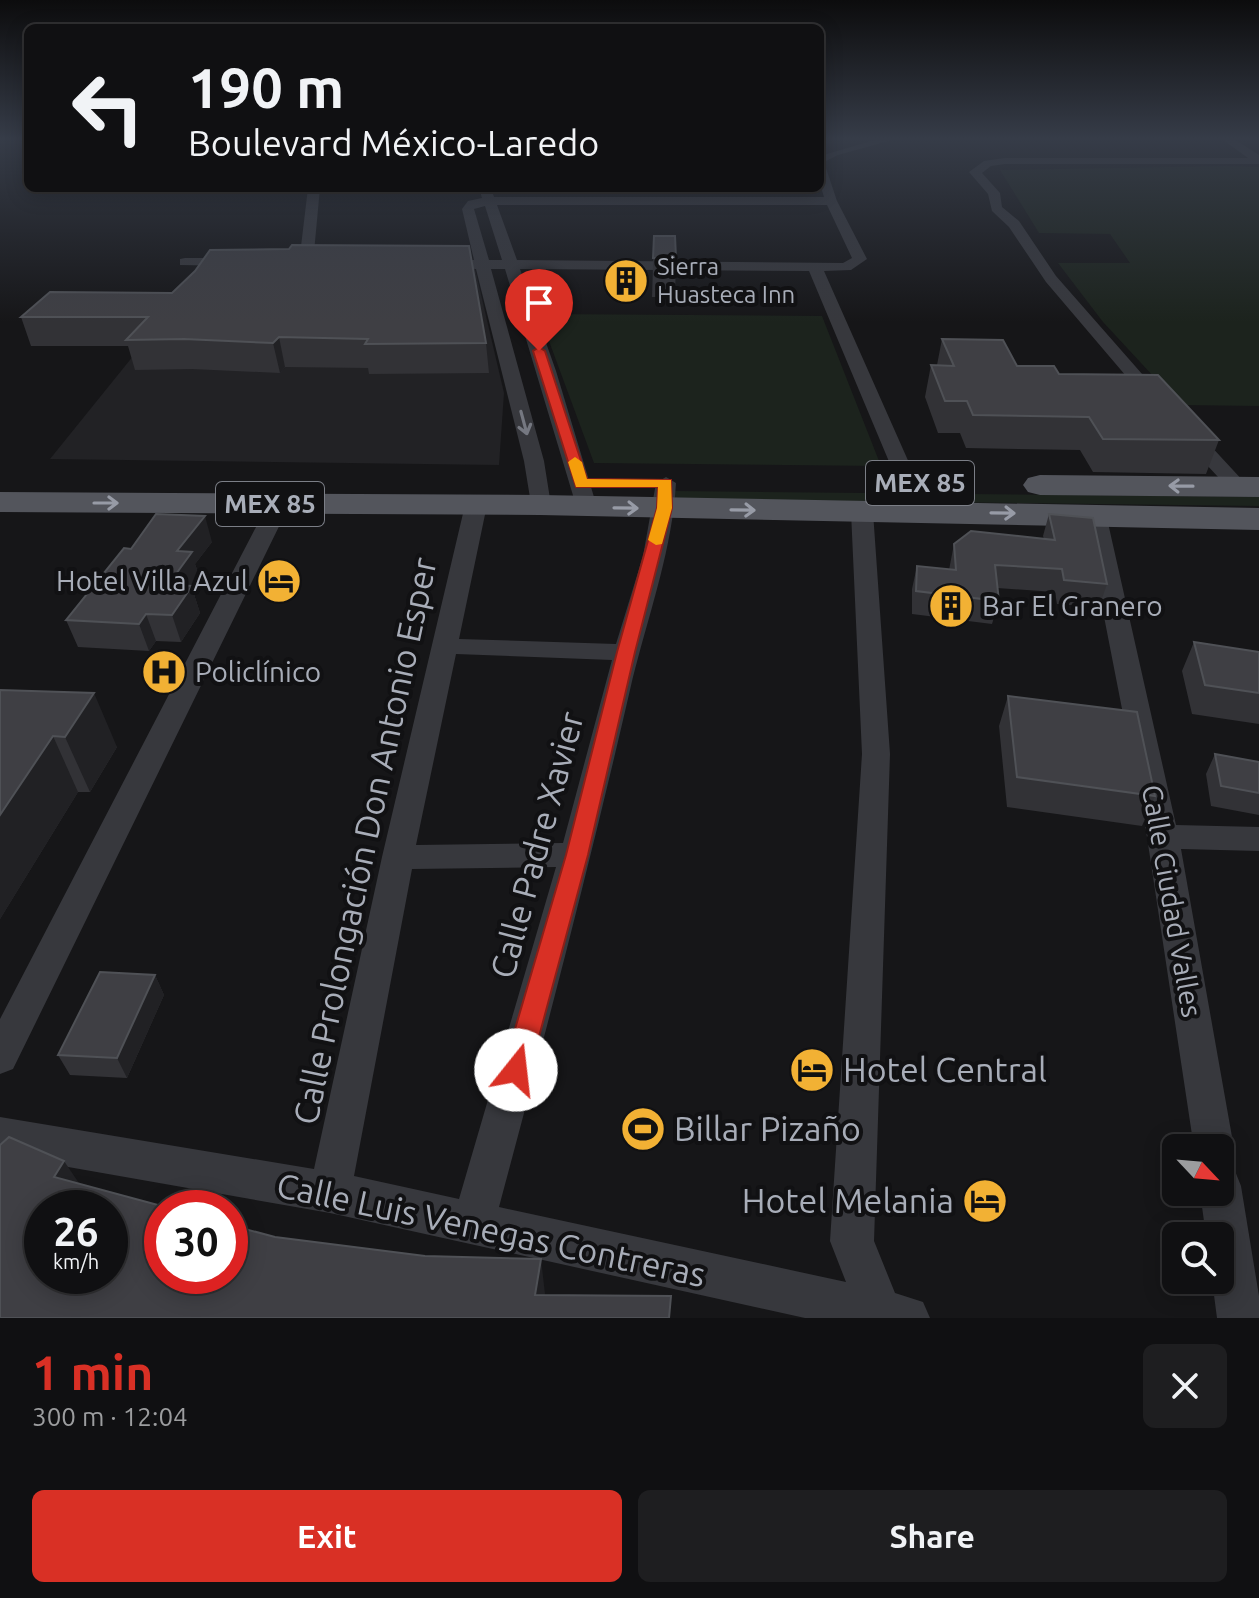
<!DOCTYPE html>
<meta charset="utf-8">
<style>
body{margin:0;font-family:Ubuntu,sans-serif;background:#1e1e20;color:#f1f3f6;height:100vh;display:flex;flex-direction:column;font-size:30px;white-space:nowrap}
*{box-sizing:border-box;margin:0}
p{font-size:26px;color:#9c9d9f}
.icon{flex:none;width:44px;height:44px;fill:none;stroke:currentColor;stroke-width:2;stroke-linecap:round;stroke-linejoin:round}
.map{position:relative;height:1318px;overflow:hidden}
.drawer{display:flex;flex-direction:column;background:#101012;flex:1}
.drawer>*{flex:none}
.banner{position:absolute;left:24px;top:24px;width:800px;height:168px;border-radius:12px;box-shadow:0 4px 20px #0003,0 0 0 2px #303032;background:#101012;color:#f1f3f6;overflow:hidden}
.needle{width:52px;rotate:116deg}
.buttons{position:absolute;left:1162px;top:1134px;display:grid;gap:16px}
.buttons a{display:grid;place-items:center;width:72px;height:72px;border-radius:12px;background:#101012;box-shadow:0 4px 20px #0003,0 0 0 2px #303032;font-size:40px}
.speed{position:absolute;left:24px;top:1190px;display:flex;gap:16px;font-size:40px;font-weight:700;text-align:center}
.speed>*{display:grid;place-content:center;width:104px;height:104px;border-radius:50%;background:#101012;box-shadow:0 4px 20px #0003,0 0 0 2px #303032;line-height:1}
.speed small{font-size:20px;font-weight:400}
.speed .limit{border:12px solid #d22;background:#fff;color:#111}
.pin{position:absolute;display:grid;place-items:center;width:68px;height:68px;color:#fff;margin:-82px -34px;border-radius:50% 50% 50% 0;rotate:-45deg;box-shadow:0 0 8px #0007}
.pin .icon{rotate:45deg}
.me{position:absolute;width:88px;margin:-44px;rotate:16deg;stroke-linejoin:round;filter:drop-shadow(0 0 6px #0008)}
.turn{display:flex;align-items:center;gap:28px;height:168px;padding:0 32px;font-size:36px}
.turn .icon{width:104px;height:104px;stroke-width:2.5}
.turn b{display:block;font-size:56px;line-height:68px}
.round{display:grid;place-items:center;flex:none;width:84px;height:84px;border-radius:12px;background:#1e1e20}
.headline{display:flex;align-items:center;justify-content:space-between;height:136px;padding:0 32px}
h1{font-size:48px;font-weight:600;line-height:60px;color:#d93025}
.cta{display:flex;gap:16px;margin-top:auto;padding:16px 32px}
.cta a{flex:1;height:92px;border-radius:12px;background:#d93025;color:#fff;font-size:32px;font-weight:600;line-height:92px;text-align:center}
.cta a+a{background:#1e1e20;color:#f1f3f6}
.map>svg:first-child{display:block}
.built{fill:#222225}
.green{fill:#1c231d}
.lines{fill:none;stroke-linecap:round;stroke-linejoin:round}
.minor{fill:#37383d;fill-rule:evenodd}
.primary{fill:#53555c;fill-rule:evenodd}
.wall{fill:#323236}
.shaded-wall{fill:#212124}
.building{fill:#3f3f44;stroke:#4f5156;stroke-width:2;fill-rule:evenodd}
.oneway{stroke:#757881}
.oneway2{stroke:#979ba6}
.route{fill:#d93025;stroke:#8d1f18;stroke-width:2}
.slow{fill:#f59e0b}
.labels{text-anchor:middle;stroke-width:8;stroke-linejoin:round;paint-order:stroke}
.far-poi-label{font-size:24px;fill:#a8adb8;stroke:#111113;text-anchor:start}
.shield{fill:#111113;stroke:#7b7e86;stroke-width:2}
.shield-label{font-size:26px;font-weight:bold;fill:#a8adb8}
.poi-label{font-size:28px;fill:#a8adb8;stroke:#111113;text-anchor:start}
.street-label{font-size:28px;fill:#a8adb8;stroke:#111113}
.near-street-label{font-size:34px;fill:#a8adb8;stroke:#111113}
.near-poi-label{font-size:34px;fill:#a8adb8;stroke:#111113;text-anchor:start}
</style>
<div class="map">
<svg width="1259" height="1318" viewBox="0 0 1259 1318">
<rect width="100%" height="100%" fill="#161618"/>
<path class="built" d="M205,267L475,269L504,393L499,465L50,459Z"/>
<path class="green" d="M1227,166L1259,167V406L1180,405L1103,322L1058,263H1130L1110,234L1039,233L1000,170Z
M539,314L822,316L881,466L594,463Z
M675,491L1259,497V506L676,499L670,493Z"/>
<g class="lines">
<path class="minor" d="M885,137H903L838,155L824,162L837,201L867,259L851,270L824,271L918,483L915,487H901L898,483L809,271L520,269L556,371L597,507L594,512H578L505,269H491L544,461L551,505L540,511L532,510L524,461L476,269L437,268L430,264L437,260H474L462,209L468,201L482,198L479,188H491L494,197H824L820,184V156ZM497,205H827L852,258L843,263L517,260ZM485,206L502,260H489L474,209Z
M1219,137H1231L1259,155V164H1005L991,166L982,173L1000,193L1002,207L1019,221L1056,276L1164,399L1161,403H1149L1046,282L1009,227L992,211L988,194L969,172L984,161L1005,158H1248Z
M308,188H320L313,263L306,267L299,263Z
M185,258H234L241,262L234,266L180,265V259Z
M1188,427L1195,429L1245,483L1248,487L1245,491H1231L1181,437L1178,433Z
M666,477L676,483C672,554 646,621 630,690C590,864 545,1035 499,1207L846,1282L830,1241L862,754L851,512L862,505L870,507L873,512L890,754L874,1241L895,1293L923,1302L930,1318H805L330,1213L0,1155V1117L314,1169L382,857L465,505L476,499L487,505L459,639L616,644L643,556L656,483ZM456,654L612,660L563,843L416,845ZM556,867L459,1199L354,1176L412,869Z
M279,498L290,504L13,1069L0,1074V1019L268,504Z
M1095,507L1106,514L1176,825L1259,827V851L1181,849L1234,1148L1228,1162L1220,1165L1235,1171L1241,1186L1259,1296V1318H1217L1212,1280H1220V1236H1206L1200,1192H1220V1148H1194L1147,837L1084,514Z"/>
<path class="primary" d="M1040,475L1259,477V497L1040,495L1028,492L1023,485L1028,478Z
M0,492L540,495L1259,508V530L540,515L0,512Z"/>
</g>
<path class="wall" d="M654,236L676,258L675,297H652Z
M50,292L486,343L489,373L369,374L368,368L285,367L280,373L192,369L135,370L128,346H31L21,317Z
M942,339L1017,366L1059,374L1219,440L1206,474L1093,472L1080,450L966,448L960,433H938L925,397L931,365H937Z
M1049,514L1107,584L1099,607L1057,604L1055,592L997,588L999,601L992,624L912,614V589L917,566L949,570L954,544L1044,539L1043,536Z
M212,542L195,564L200,578L192,588L200,613L181,642L156,641L149,651L78,647L66,620L131,549Z
M1194,642L1259,652V724L1192,714L1182,671Z
M0,690L117,747L90,792H78L0,919Z
M1008,696L1155,796L1142,826L1007,807L999,726Z
M1215,754L1259,762V815L1211,806L1206,774Z
M155,975L164,995L127,1078L70,1075L58,1055Z"/>
<path class="shaded-wall" d="M279,337L285,367L280,373L273,343Z
M205,516L212,542L195,564L200,578L192,588L200,613L181,642L172,615L168,585L177,551Z
M146,614L156,641L149,651L139,624Z
M94,693L117,747L90,792L65,737Z
M53,736L78,792L0,919V815Z
M155,975L164,995L127,1078L117,1058Z
M64,1161L89,1198L54,1177Z
M541,1259L545,1294L541,1318L535,1295Z"/>
<path class="building" d="M654,236H675L676,258H653Z
M292,245L469,246L486,343L365,344L368,339L279,337L273,343L184,339L126,340L148,317H21L50,292L172,293L195,271L210,250L289,249Z
M942,339L1003,340L1017,366H1054L1059,374L1158,375L1219,440L1103,439L1089,417L973,415L967,401H945L931,365L954,366Z
M156,514L205,516L177,551L192,552L168,585L192,586L172,615L146,614L139,624L66,620L124,548L131,549Z
M1049,514L1093,518L1107,584L1064,580L1062,569L995,565L999,601L916,591L917,566L956,570L954,544L971,531L1055,540Z
M1194,642L1259,652V693L1205,685Z
M0,690L94,693L65,737L53,736L0,815Z
M1008,696L1137,712L1155,796L1017,777Z
M1215,754L1259,762V793L1221,786Z
M100,972L155,975L117,1058L58,1055Z
M9,1137L64,1161L54,1177L169,1208H162V1276H230V1225L275,1237L425,1256L541,1259L535,1295L671,1296L669,1318H0V1145ZM42,1208H110V1276H42Z"/>
<defs><path id="oneway-shaft" d="M-6 0H5M1.5-3L5.5 0L1.5 3" fill="none" stroke-width="1.6" stroke-linecap="round" stroke-linejoin="round" transform="scale(2)"/></defs>
<use class="oneway" href="#oneway-shaft" transform="translate(524 423) rotate(75)"/>
<g class="oneway2">
<use href="#oneway-shaft" transform="translate(1181 486) rotate(-179)"/>
<use href="#oneway-shaft" transform="translate(106 503)"/>
<use href="#oneway-shaft" transform="translate(626 508) rotate(1)"/>
<use href="#oneway-shaft" transform="translate(743 510) rotate(1)"/>
<use href="#oneway-shaft" transform="translate(1003 513) rotate(1)"/>
</g>
<linearGradient id="sky" x2="0" y2="1"><stop stop-color="#0c0c0d"/><stop offset="0.43" stop-color="#363c48"/><stop offset="1" stop-color="#363c48" stop-opacity="0"/></linearGradient>
<rect width="1259" height="322" fill="url(#sky)"/>
<path class="route" d="M539,347L545,351L587,479L671,480L672,508L635,652L588,855L530,1070L526,1079L516,1082L507,1079L503,1070L566,855L617,652L657,508L658,487H576L533,351Z"/>
<path class="slow" d="M575,457L582,462L587,479L671,480L672,508L662,544L656,545L648,540L657,508L658,487H576L568,462Z"/>
<defs>
<g id="building-disc" transform="scale(2.3)"><circle r="9.5" fill="#f2b134" stroke="#111113"/><path d="M-4-6H4V6H1V3H-1V6H-4ZM-2.5-4.3h1.7v1.8h-1.7ZM.8-4.3h1.7v1.8H.8ZM-2.5-1h1.7V.8h-1.7ZM.8-1h1.7V.8H.8Z" fill="#111"/></g>
<g id="hotel-disc" transform="scale(2.3)"><circle r="9.5" fill="#f2b134" stroke="#111113"/><path d="M-6-4.5h1.5V1H6V5H4.5V3h-9V5H-6ZM-4 0a1.8 1.8 0 1 1 3.6 0ZM.5 0V-2.5h3Q6-2.5 6 0Z" fill="#111"/></g>
<g id="hospital-disc" transform="scale(2.3)"><circle r="9.5" fill="#f2b134" stroke="#111113"/><path d="M-5-5h3v3.5h4V-5h3V5h-3V1.5h-4V5h-3Z" fill="#111"/></g>
<g id="stadium-disc" transform="scale(2.3)"><circle r="9.5" fill="#f2b134" stroke="#111113"/><path d="M0-5a6.5 5 0 1 0 0 10a6.5 5 0 1 0 0-10ZM-3.5-1.8h7v3.6h-7Z" fill="#111"/></g>
</defs>
<g fill-rule="evenodd">
<use href="#building-disc" x="626" y="281"/>
<use href="#hotel-disc" x="279" y="581"/>
<use href="#building-disc" x="951" y="606"/>
<use href="#hospital-disc" x="164" y="672"/>
<use href="#hotel-disc" x="812" y="1070"/>
<use href="#stadium-disc" x="643" y="1129"/>
<use href="#hotel-disc" x="985" y="1201"/>
</g>
<g class="labels">
<g class="far-poi-label">
<text x="657" y="275">Sierra<tspan x="657" dy="28">Huasteca Inn</tspan></text>
</g>
<g class="shield">
<rect x="866" y="461" width="108" height="44" rx="6"/>
<rect x="216" y="482" width="108" height="44" rx="6"/>
</g>
<g class="shield-label">
<text x="920" y="492">MEX 85</text>
<text x="270" y="513">MEX 85</text>
</g>
<g class="poi-label">
<text x="248" y="591" text-anchor="end">Hotel Villa Azul</text>
<text x="982" y="616">Bar El Granero</text>
<text x="195" y="682">Policlínico</text>
</g>
<g class="street-label">
<text transform="translate(1172 901) rotate(80)" y="10">Calle Ciudad Valles</text>
</g>
<g class="near-street-label">
<text transform="translate(365 841) rotate(-78)" y="12">Calle Prolongación Don Antonio Esper</text>
<text transform="translate(537 845) rotate(-75)" y="12">Calle Padre Xavier</text>
<text transform="translate(491 1230) rotate(12)" y="12">Calle Luis Venegas Contreras</text>
</g>
<g class="near-poi-label">
<text x="843" y="1082">Hotel Central</text>
<text x="674" y="1141">Billar Pizaño</text>
<text x="954" y="1213" text-anchor="end">Hotel Melania</text>
</g>
</g>
</svg>
<div class="buttons">
<a><svg class="needle" viewBox="-14 -14 28 28"><path d="M0-13l5 13h-10z" fill="#e53935"/><path d="M0 13l5-13h-10z" fill="#9c9d9f"/></svg></a>
<a><svg class="icon" aria-label="search" viewBox="0 0 24 24"><circle cx="10" cy="10" r="6"/><path d="M15 15l6 6"/></svg></a>
</div>
<div class="speed"><div>26<small>km/h</small></div><div class="limit">30</div></div>
<div class="pin" style="left:539px;top:351px;background:#d93025"><svg class="icon" aria-label="arrive" viewBox="0 0 24 24"><path d="M6 21V4h12l-3 4 3 4H6"/></svg></div>
<svg class="me" style="left:516px;top:1070px" viewBox="-20 -20 40 40"><circle r="19" fill="#fff"/><path d="M0-13L10 11 0 6-10 11z" fill="#d93025"/></svg>
<div class="banner">
<div class="turn"><svg class="icon" aria-label="left" viewBox="0 0 24 24"><path d="M17 20v-9H6M10 6l-5 5 5 5"/></svg><div><b>190 m</b>Boulevard México-Laredo</div></div>
</div>
</div>
<section class="drawer">
<div class="headline"><div><h1>1 min</h1><p>300 m · 12:04</p></div><a class="round"><svg class="icon" aria-label="close" viewBox="0 0 24 24"><path d="M6 6l12 12M18 6L6 18"/></svg></a></div>
<div class="cta"><a>Exit</a><a>Share</a></div>
</section>
